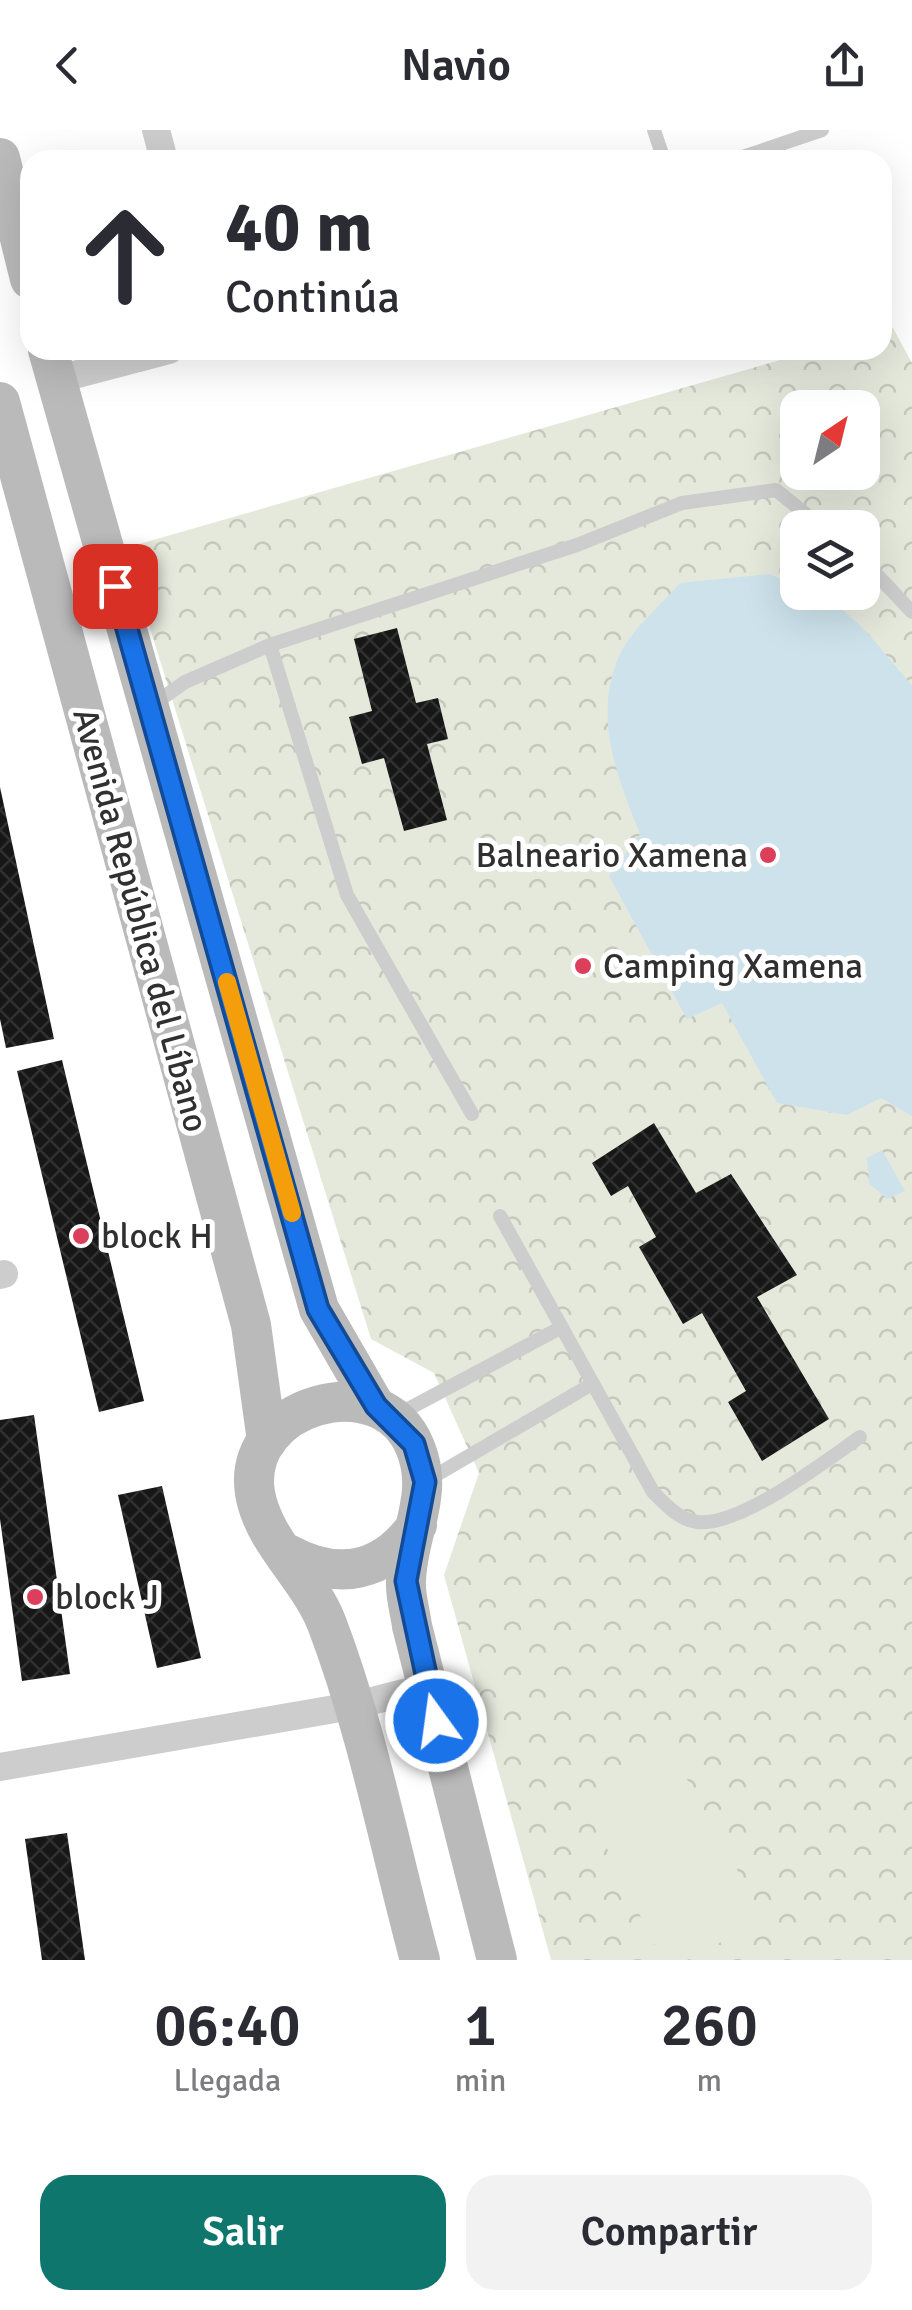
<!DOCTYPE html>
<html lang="es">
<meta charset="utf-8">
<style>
body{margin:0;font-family:Signika,sans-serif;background:#f2f2f3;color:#2b2b33;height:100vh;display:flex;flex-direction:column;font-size:38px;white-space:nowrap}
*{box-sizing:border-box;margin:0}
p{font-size:32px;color:#7c7c81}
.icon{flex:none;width:55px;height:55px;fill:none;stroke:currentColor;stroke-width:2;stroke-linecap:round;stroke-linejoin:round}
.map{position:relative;height:1830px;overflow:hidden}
.sheet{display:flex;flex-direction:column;background:#fff;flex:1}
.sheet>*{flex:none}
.guide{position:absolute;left:20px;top:20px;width:872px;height:210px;border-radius:30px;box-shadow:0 10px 40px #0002;background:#fff;color:#2b2b33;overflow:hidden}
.needle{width:65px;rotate:35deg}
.tools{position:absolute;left:780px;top:260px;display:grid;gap:20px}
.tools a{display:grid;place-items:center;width:100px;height:100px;border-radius:20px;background:#fff;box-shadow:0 10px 40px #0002;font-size:50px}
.pin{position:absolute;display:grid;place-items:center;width:85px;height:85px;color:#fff;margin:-42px;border-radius:20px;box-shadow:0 5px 15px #0006}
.me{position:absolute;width:110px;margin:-55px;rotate:346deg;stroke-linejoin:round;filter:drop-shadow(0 0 8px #0008)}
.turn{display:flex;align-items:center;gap:35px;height:210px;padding:0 40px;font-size:45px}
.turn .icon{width:130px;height:130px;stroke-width:2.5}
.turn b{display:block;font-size:70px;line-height:85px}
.eta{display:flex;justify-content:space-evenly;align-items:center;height:170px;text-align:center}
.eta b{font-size:60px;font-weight:600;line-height:70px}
.action{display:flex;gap:20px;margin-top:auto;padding:20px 40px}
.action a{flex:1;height:115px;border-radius:30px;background:#0f766e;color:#fff;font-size:40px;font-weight:600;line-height:115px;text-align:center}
.action a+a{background:#f2f2f3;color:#2b2b33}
header{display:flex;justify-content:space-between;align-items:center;height:130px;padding:0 40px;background:#fff;font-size:45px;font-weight:600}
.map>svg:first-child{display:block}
.park{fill:url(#park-crowns);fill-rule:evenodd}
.pitch{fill:#e5e9dc}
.water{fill:#cde2eb}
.building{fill:url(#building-cross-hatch)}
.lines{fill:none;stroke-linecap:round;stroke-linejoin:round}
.lane{stroke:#cdcdcd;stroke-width:14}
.street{stroke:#cdcdcd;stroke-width:28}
.secondary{stroke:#bababa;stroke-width:40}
.route-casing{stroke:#114b97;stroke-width:25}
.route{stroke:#1a73e8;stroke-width:18}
.slow{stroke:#f59e0b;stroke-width:18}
.poi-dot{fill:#db3f5b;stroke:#fff;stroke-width:4}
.labels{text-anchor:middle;stroke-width:10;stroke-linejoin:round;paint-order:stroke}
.poi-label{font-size:35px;fill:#303030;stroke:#fff;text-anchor:start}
.street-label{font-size:35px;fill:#303030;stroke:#fff}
</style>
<header><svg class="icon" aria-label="back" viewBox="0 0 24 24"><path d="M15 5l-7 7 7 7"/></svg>Navio<svg class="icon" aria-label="share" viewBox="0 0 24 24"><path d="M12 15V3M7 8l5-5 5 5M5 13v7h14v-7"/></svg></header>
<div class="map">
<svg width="912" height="1830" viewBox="0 0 912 1830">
<defs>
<pattern id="park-crowns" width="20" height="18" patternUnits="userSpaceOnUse" patternTransform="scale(2.5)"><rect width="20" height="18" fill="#e5e9dc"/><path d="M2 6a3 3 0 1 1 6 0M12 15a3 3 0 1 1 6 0" fill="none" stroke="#c5c8bd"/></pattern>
<pattern id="building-cross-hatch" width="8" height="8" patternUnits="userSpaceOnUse" patternTransform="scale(2.5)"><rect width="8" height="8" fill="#171717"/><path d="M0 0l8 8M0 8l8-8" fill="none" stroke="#303030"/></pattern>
</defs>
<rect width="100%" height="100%" fill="#fff"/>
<path class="park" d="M893,198L912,233V1830H551L444,1445L479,1343L434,1243L371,1209L125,418L815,220H882L883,201ZM798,278H862V342H798ZM798,398H862V462H798Z"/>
<path class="pitch" d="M671,1620L764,1789L687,1830H662L582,1668Z"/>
<path class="water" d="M770,444L797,457L798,462C844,462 883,524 912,555V986L881,968L847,985L777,973L722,873L687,889L609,746L640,704C617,646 592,586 620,524C632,499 662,474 680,453Z
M882,1020L905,1061L887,1069L869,1053L867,1028Z"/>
<path class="building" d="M397,498L416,573L438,568L448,609L427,614L447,690L404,701L384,628L362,634L349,587L372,581L354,509Z
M0,657L54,909L6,918L0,889Z
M62,930L144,1271L99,1282L17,941Z
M654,993L696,1063L731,1044L797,1145L757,1167L829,1289L762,1331L728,1272L746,1261L702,1183L683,1194L639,1117L656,1107L628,1056L611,1066L592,1033Z
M34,1285L70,1544L22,1551L0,1389V1290Z
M162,1356L201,1528L157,1538L118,1365Z
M67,1703L85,1830H42L25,1709Z"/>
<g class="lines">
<path class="lane" d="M654,0L664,30
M734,30L822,0
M862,429L912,482
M270,515L347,765L472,984
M151,576L185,552L270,515L577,415L682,373L776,360L823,398
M500,1086L653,1362C665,1374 679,1390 697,1392C740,1397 824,1332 860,1307
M395,1286L562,1197
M426,1351L592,1254"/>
<path class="street" d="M156,0L164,30
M55,250L169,220
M0,1145L4,1144
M0,1637L352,1576L427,1557"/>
<path class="secondary" d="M0,28L30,149
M48,220L319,1179L375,1276
M0,272L251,1195L267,1311
M288,1424C338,1451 384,1443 417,1395
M420,1830C390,1719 368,1602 327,1494C309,1447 263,1412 255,1363C241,1275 381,1234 415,1317C435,1364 407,1404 406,1451C405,1465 410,1481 412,1496L497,1830"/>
</g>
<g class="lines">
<g class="route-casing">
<path id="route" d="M115,456L318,1179L376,1276L414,1314L425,1352L406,1451L436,1591"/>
</g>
<use href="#route" class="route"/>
<path class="slow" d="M227,852L292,1083"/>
</g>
<g class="poi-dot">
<circle cx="768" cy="725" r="10"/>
<circle cx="583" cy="836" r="10"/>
<circle cx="81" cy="1106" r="10"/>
<circle cx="35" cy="1467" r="10"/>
</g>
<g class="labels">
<g class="poi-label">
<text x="748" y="737" text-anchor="end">Balneario Xamena</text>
<text x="603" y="848">Camping Xamena</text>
<text x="101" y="1118">block H</text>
<text x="55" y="1479">block J</text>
</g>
<g class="street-label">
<text transform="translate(141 790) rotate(75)" y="12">Avenida República del Líbano</text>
</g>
</g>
</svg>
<div class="tools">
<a><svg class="needle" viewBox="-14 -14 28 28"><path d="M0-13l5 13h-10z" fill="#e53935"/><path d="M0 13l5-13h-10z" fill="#7c7c81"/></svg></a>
<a><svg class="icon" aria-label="layers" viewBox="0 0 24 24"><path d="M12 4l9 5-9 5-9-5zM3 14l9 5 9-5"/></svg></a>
</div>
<div class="pin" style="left:115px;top:456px;background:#d93025"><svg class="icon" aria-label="arrive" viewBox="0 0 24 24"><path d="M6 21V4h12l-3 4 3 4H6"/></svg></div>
<svg class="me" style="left:436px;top:1591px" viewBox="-20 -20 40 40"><circle r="17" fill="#1a73e8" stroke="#fff" stroke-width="3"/><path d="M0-11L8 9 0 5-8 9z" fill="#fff"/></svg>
<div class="guide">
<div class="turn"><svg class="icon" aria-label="ahead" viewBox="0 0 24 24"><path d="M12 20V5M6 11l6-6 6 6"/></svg><div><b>40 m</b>Continúa</div></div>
</div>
</div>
<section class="sheet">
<div class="eta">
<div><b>06:40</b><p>Llegada</p></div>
<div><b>1</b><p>min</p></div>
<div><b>260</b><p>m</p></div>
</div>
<div class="action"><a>Salir</a><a>Compartir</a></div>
</section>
